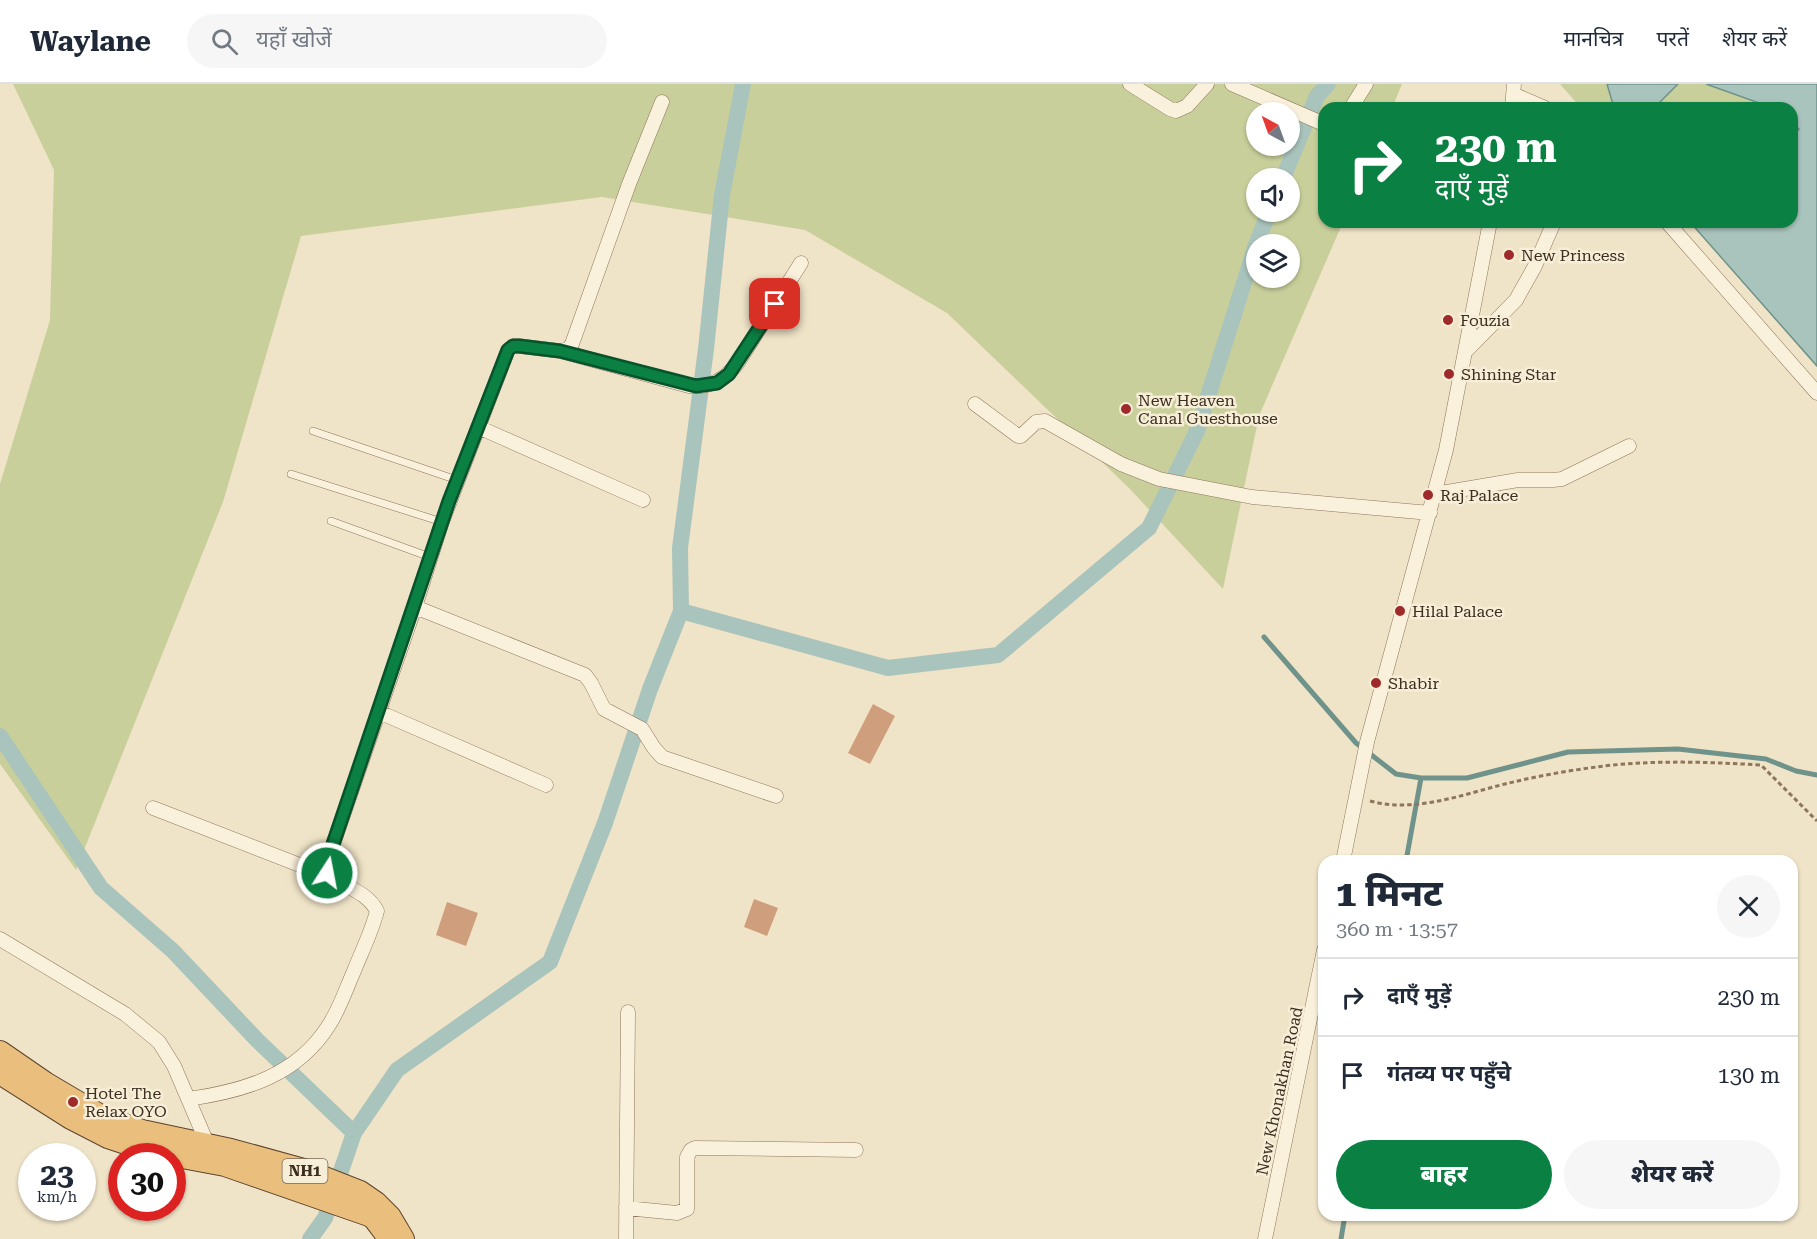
<!DOCTYPE html>
<html lang="hi">
<meta charset="utf-8">
<style>
body{margin:0;font-family:"Roboto Serif","Noto Sans Devanagari",serif;background:#f6f6f7;color:#1f2937;height:100vh;display:flex;flex-direction:column;font-size:22px;white-space:nowrap}
*{box-sizing:border-box;margin:0}
p{font-size:20px;color:#747a83}
.icon{flex:none;width:33px;height:33px;fill:none;stroke:currentColor;stroke-width:2;stroke-linecap:round;stroke-linejoin:round}
.map{position:relative;flex:1;overflow:hidden}
.drawer{position:absolute;left:1318px;top:771px;width:480px;height:366px;display:flex;flex-direction:column;background:#fff;border-radius:18px;box-shadow:0 2px 4px #0004}
.drawer>*{flex:none}
.guide{position:absolute;left:1318px;top:18px;width:480px;height:126px;border-radius:18px;box-shadow:0 2px 4px #0004;background:#0b8043;color:#fff;overflow:hidden}
.needle{width:39px;rotate:319deg}
.buttons{position:absolute;left:1246px;top:18px;display:grid;gap:12px}
.buttons a{display:grid;place-items:center;width:54px;height:54px;border-radius:50%;background:#fff;box-shadow:0 2px 4px #0004;font-size:30px}
.speed{position:absolute;left:18px;top:1059px;display:flex;gap:12px;font-size:30px;font-weight:700;text-align:center}
.speed>*{display:grid;place-content:center;width:78px;height:78px;border-radius:50%;background:#fff;box-shadow:0 2px 4px #0004;line-height:1}
.speed small{font-size:15px;font-weight:400}
.speed .limit{border:9px solid #d22;background:#fff;color:#111}
.pin{position:absolute;display:grid;place-items:center;width:51px;height:51px;color:#fff;margin:-26px;border-radius:12px;box-shadow:0 3px 9px #0006}
.me{position:absolute;width:66px;margin:-33px;rotate:11deg;stroke-linejoin:round;filter:drop-shadow(0 0 4px #0008)}
.turn{display:flex;align-items:center;gap:21px;height:126px;padding:0 18px;font-size:27px}
.turn .icon{width:78px;height:78px;stroke-width:2.5}
.turn b{display:block;font-size:42px;line-height:51px}
.round{display:grid;place-items:center;flex:none;width:63px;height:63px;border-radius:32px;background:#f6f6f7}
.summary{display:flex;align-items:center;justify-content:space-between;height:102px;padding:0 18px}
h1{font-size:36px;font-weight:800;line-height:45px}
.action{display:flex;gap:12px;margin-top:auto;padding:12px 18px}
.action a{flex:1;height:69px;border-radius:36px;background:#0b8043;color:#fff;font-size:24px;font-weight:800;line-height:69px;text-align:center}
.action a+a{background:#f6f6f7;color:#1f2937}
ul{padding:0;list-style:none}
li{display:flex;align-items:center;gap:18px;height:78px;padding:0 18px;border-top:2px solid #e0e1e3}
li div{flex:1}
li b{display:block;font-size:22px}
li em{font-style:normal}
header{display:flex;align-items:center;gap:36px;box-sizing:border-box;height:84px;padding:0 30px;background:#fff;border-bottom:2px solid #e0e1e3}
header strong{font-size:28px}
nav{display:flex;gap:33px;margin-inline-start:auto;font-size:21px}
.search{width:420px;height:54px;background:#f6f6f7;display:flex;align-items:center;gap:15px;box-sizing:border-box;padding:0 21px;border-radius:33px;color:#747a83;font-size:22px}
.map>svg:first-child{display:block}
.green{fill:#c9cf9b;fill-rule:evenodd}
.water{fill:#a9c4bc;stroke:#6f938a;stroke-width:1.5}
.lines{fill:none;stroke-linecap:round;stroke-linejoin:round}
.stream{stroke:#6f938a;stroke-width:5}
.canal{stroke:#a9c4bc;stroke-width:16}
.building{fill:#cf9f7d}
.service-casing{stroke:#8d765c;stroke-width:8}
.minor-casing{stroke:#8d765c;stroke-width:15}
.trunk-casing{stroke:#5b4430;stroke-width:24}
.path{stroke:#8d765c;stroke-width:3;stroke-dasharray:4.5 3;stroke-linecap:butt}
.service{stroke:#faf1dc;stroke-width:7}
.minor{stroke:#faf1dc;stroke-width:14}
.trunk{stroke:#eabe7c;stroke-width:22}
.route-casing{stroke:#07532c;stroke-width:15}
.route{stroke:#0b8043;stroke-width:10}
.poi-dot{fill:#9e2a2b;stroke:#f7eed8;stroke-width:2}
.labels{text-anchor:middle;stroke-width:5;stroke-linejoin:round;paint-order:stroke}
.shield{fill:#f7eed8;stroke:#756857;stroke-width:1.5}
.shield-label{font-size:15px;font-weight:bold;fill:#3d2e20}
.poi-label{font-size:16px;fill:#3d2e20;stroke:#f7eed8;text-anchor:start}
.street-label{font-size:16px;fill:#3d2e20;stroke:#f7eed8}
</style>
<header>
<strong>Waylane</strong>
<div class="search"><svg class="icon" aria-label="search" viewBox="0 0 24 24"><circle cx="10" cy="10" r="6"/><path d="M15 15l6 6"/></svg>यहाँ खोजें</div>
<nav><a>मानचित्र</a><a>परतें</a><a>शेयर करें</a></nav>
</header>
<div class="map">
<svg width="1817" height="1155" viewBox="0 0 1817 1155">
<rect width="100%" height="100%" fill="#f0e4c8"/>
<path class="green" d="M13,0H1402L1392,24H1324V138H1343L1259,332L1223,505L1129,404L947,229L805,146L602,113L301,152L223,418L76,786L0,680V400L50,236L54,86ZM1257,28H1290V62H1257ZM1257,94H1290V128H1257ZM1257,160H1290V194H1257Z
M1560,0H1817V283L1690,138H1792V24H1581Z"/>
<path class="water" d="M1607,0H1678L1654,24H1614Z
M1706,0H1817V282L1690,138H1792L1793,52L1799,45L1793,39L1792,24H1773Z"/>
<g class="lines">
<path class="stream" d="M1264,553L1356,659L1396,690L1421,694H1467L1568,668L1678,665L1766,675L1796,687L1817,691
M1406,777L1421,694
M1341,1155L1345,1131"/>
<path class="canal" d="M1283,94L1317,12L1328,0
M681,527L888,584L998,571L1149,444L1197,347L1256,161L1269,128
M0,652L101,804L173,867L257,956L354,1049
M310,1155L325,1134L354,1049L397,986L550,878L605,739L650,605L681,527L680,464L706,265L722,111L743,0"/>
</g>
<path class="building" d="M873,620L895,632L870,680L848,669Z
M754,815L778,824L767,852L744,843Z
M447,818L478,829L466,862L436,851Z"/>
<g class="lines">
<g class="service-casing">
<path id="service" d="M313,347L457,396
M291,390L442,438
M331,437L430,473"/>
</g>
<g class="minor-casing">
<path id="minor" d="M1130,0L1170,25L1176,27L1187,22L1207,0
M1232,0L1324,40
M1515,11L1545,24
M1351,24L1366,0
M1512,24L1514,0
M1667,138L1817,309
M560,267L568,265L572,260L629,100L662,18
M1465,268L1516,216L1535,182L1554,138
M975,320L1018,352H1021L1036,338L1045,337L1121,380L1159,395L1252,413L1430,429
M478,343L643,416
M1435,410L1518,396H1553L1562,395L1629,362
M415,523L585,591L591,599L604,625L642,645L654,664L662,673L776,712
M379,628L546,701
M153,724L333,794
M1343,777L1367,658L1446,366L1490,138
M0,855L125,930L159,958L174,982L210,1066
M188,1015C244,1007 297,992 329,941C340,924 346,905 354,887C362,867 372,847 377,827C367,807 343,803 327,789L328,775L415,523L442,438L508,266L513,262H519L560,267L689,302C710,304 724,296 737,280L801,179
M626,1124L677,1129L687,1125V1073L691,1066L695,1064L856,1066
M626,1155L628,928
M1265,1155L1324,866"/>
</g>
<g class="trunk-casing">
<path id="trunk" d="M0,968L45,999L104,1034L142,1047L231,1066L304,1086L360,1108L376,1119L390,1133L403,1155
M0,989L71,1034L108,1053L150,1067L225,1081L369,1131L374,1134L386,1150"/>
</g>
<path class="path" d="M1370,717C1415,729 1461,711 1505,700C1537,692 1572,686 1604,682C1657,676 1708,678 1761,681L1817,737"/>
<use href="#service" class="service"/>
<use href="#minor" class="minor"/>
<use href="#trunk" class="trunk"/>
</g>
<g class="lines">
<g class="route-casing">
<path id="route" d="M327,789L328,775L449,417L508,266L513,262H519L560,267L696,302L717,299L729,290L775,220"/>
</g>
<use href="#route" class="route"/>
</g>
<g class="poi-dot">
<circle cx="1509" cy="171" r="6"/>
<circle cx="1448" cy="236" r="6"/>
<circle cx="1449" cy="290" r="6"/>
<circle cx="1126" cy="325" r="6"/>
<circle cx="1428" cy="411" r="6"/>
<circle cx="1400" cy="527" r="6"/>
<circle cx="1376" cy="599" r="6"/>
<circle cx="73" cy="1018" r="6"/>
</g>
<g class="labels">
<rect class="shield" x="282.5" y="1075" width="45" height="24" rx="4.5"/>
<g class="shield-label">
<text x="305" y="1092">NH1</text>
</g>
<g class="poi-label">
<text x="1521" y="177">New Princess</text>
<text x="1460" y="242">Fouzia</text>
<text x="1461" y="296">Shining Star</text>
<text x="1138" y="322">New Heaven<tspan x="1138" dy="18">Canal Guesthouse</tspan></text>
<text x="1440" y="417">Raj Palace</text>
<text x="1412" y="533">Hilal Palace</text>
<text x="1388" y="605">Shabir</text>
<text x="85" y="1015">Hotel The<tspan x="85" dy="18">Relax OYO</tspan></text>
</g>
<g class="street-label">
<text transform="translate(1279 1007) rotate(-78)" y="6">New Khonakhan Road</text>
</g>
</g>
</svg>
<div class="buttons">
<a><svg class="needle" viewBox="-14 -14 28 28"><path d="M0-13l5 13h-10z" fill="#e53935"/><path d="M0 13l5-13h-10z" fill="#747a83"/></svg></a>
<a><svg class="icon" aria-label="sound" viewBox="0 0 24 24"><path d="M4 9h4l5-4v14l-5-4H4zM17 9q2 3 0 6"/></svg></a>
<a><svg class="icon" aria-label="layers" viewBox="0 0 24 24"><path d="M12 4l9 5-9 5-9-5zM3 14l9 5 9-5"/></svg></a>
</div>
<div class="speed"><div>23<small>km/h</small></div><div class="limit">30</div></div>
<div class="pin" style="left:775px;top:220px;background:#d93025"><svg class="icon" aria-label="arrive" viewBox="0 0 24 24"><path d="M6 21V4h12l-3 4 3 4H6"/></svg></div>
<svg class="me" style="left:327px;top:789px" viewBox="-20 -20 40 40"><circle r="17" fill="#0b8043" stroke="#fff" stroke-width="3"/><path d="M0-11L8 9 0 5-8 9z" fill="#fff"/></svg>
<div class="guide">
<div class="turn"><svg class="icon" aria-label="right" viewBox="0 0 24 24"><path d="M7 20v-9h11M14 6l5 5-5 5"/></svg><div><b>230 m</b>दाएँ मुड़ें</div></div>
</div>
<section class="drawer">
<div class="summary"><div><h1>1 मिनट</h1><p>360 m · 13:57</p></div><a class="round"><svg class="icon" aria-label="close" viewBox="0 0 24 24"><path d="M6 6l12 12M18 6L6 18"/></svg></a></div>
<ul>
<li><svg class="icon" aria-label="right" viewBox="0 0 24 24"><path d="M7 20v-9h11M14 6l5 5-5 5"/></svg><div><b>दाएँ मुड़ें</b></div><em>230 m</em></li>
<li><svg class="icon" aria-label="arrive" viewBox="0 0 24 24"><path d="M6 21V4h12l-3 4 3 4H6"/></svg><div><b>गंतव्य पर पहुँचे</b></div><em>130 m</em></li>
</ul>
<div class="action"><a>बाहर</a><a>शेयर करें</a></div>
</section>
</div>
